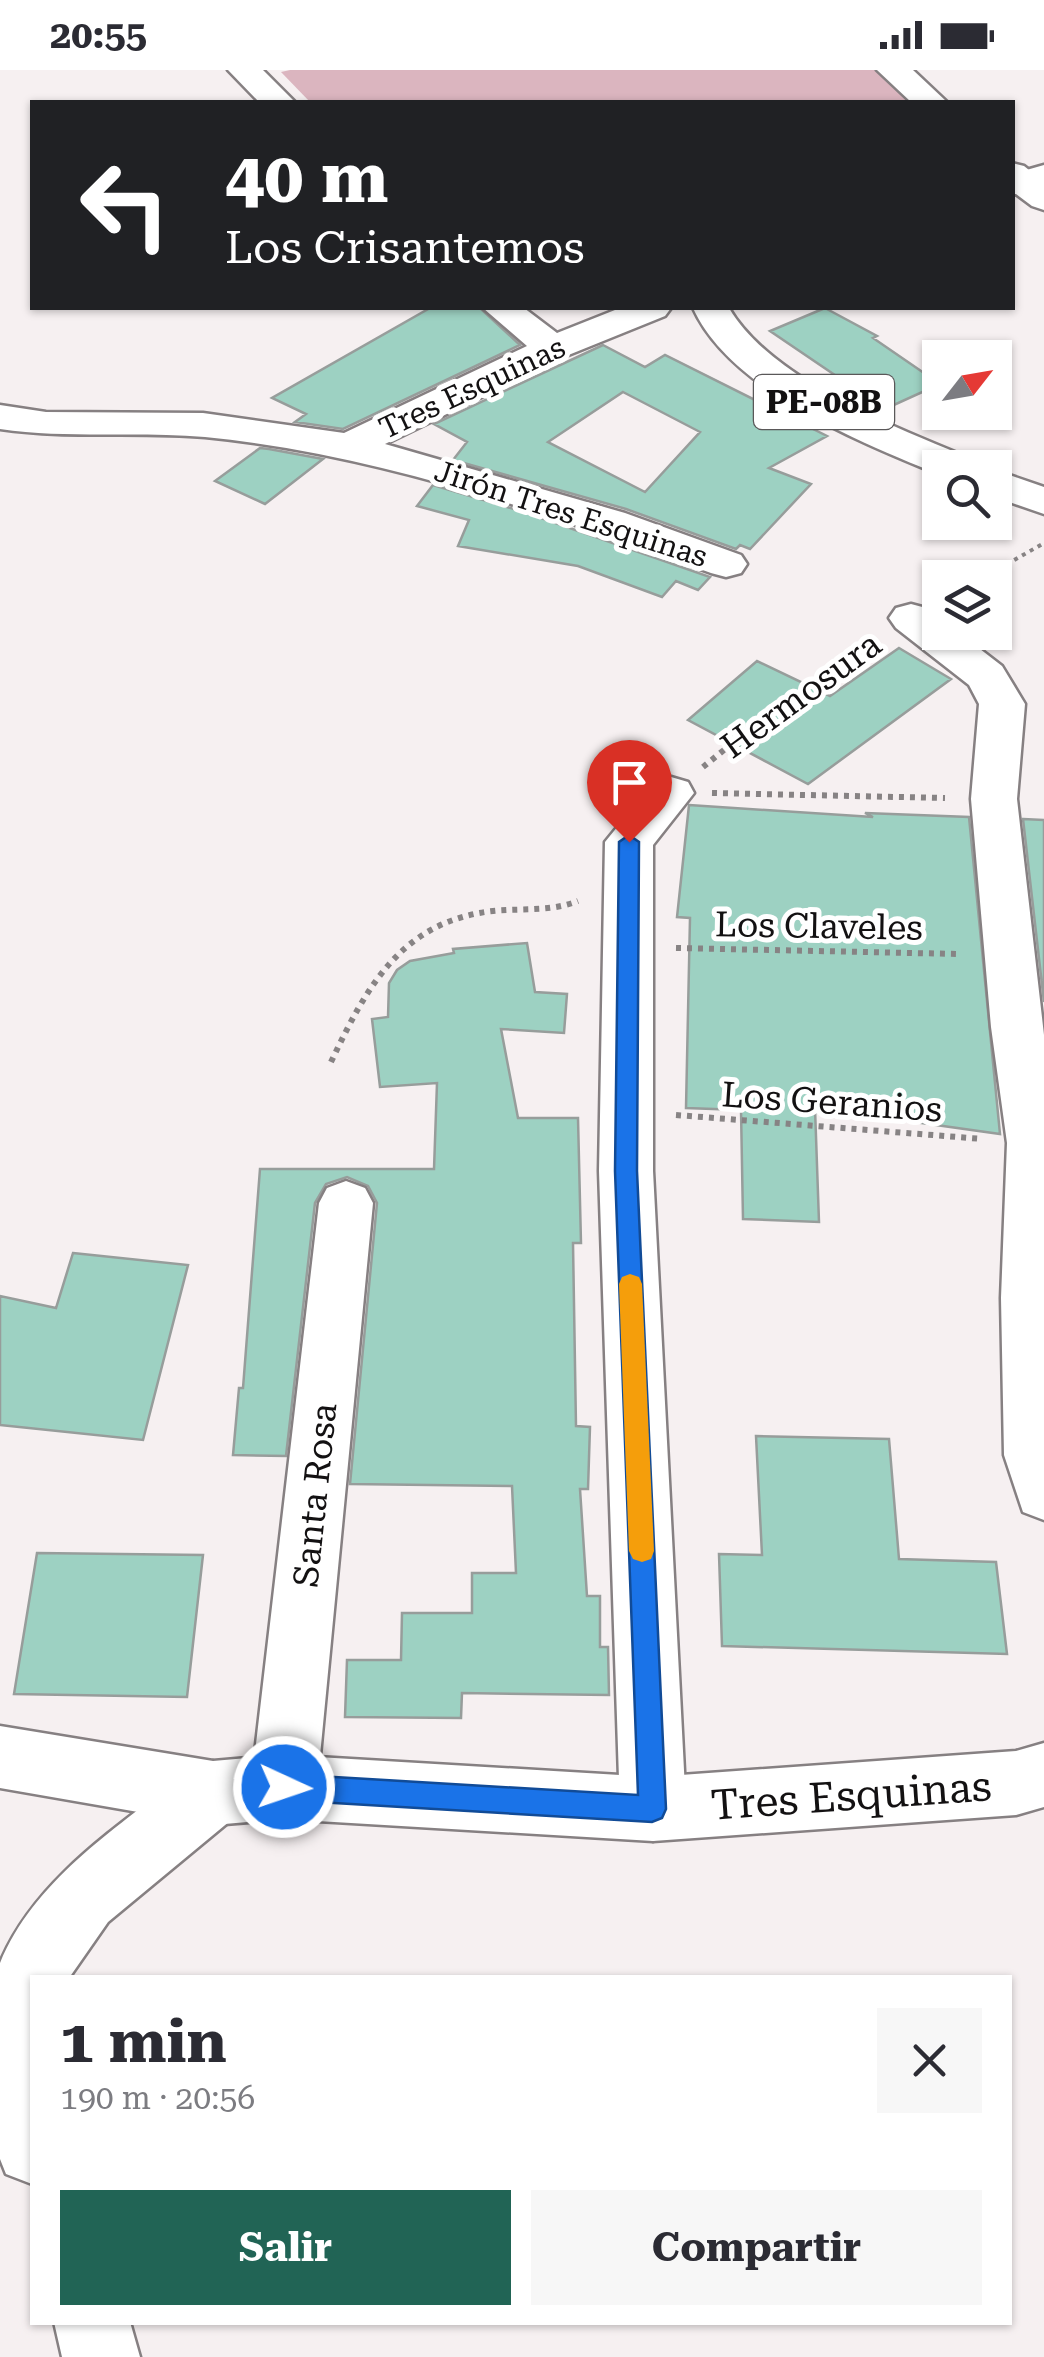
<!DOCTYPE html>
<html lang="es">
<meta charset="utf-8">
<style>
body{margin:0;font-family:"Roboto Serif",serif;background:#f7f7f7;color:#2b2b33;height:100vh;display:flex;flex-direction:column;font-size:38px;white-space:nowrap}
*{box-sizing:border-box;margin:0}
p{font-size:32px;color:#7c7c81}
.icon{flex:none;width:55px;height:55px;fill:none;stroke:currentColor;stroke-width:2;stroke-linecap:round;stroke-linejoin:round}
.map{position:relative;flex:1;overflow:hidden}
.sheet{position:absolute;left:30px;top:1905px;width:982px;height:350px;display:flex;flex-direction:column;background:#fff;border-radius:0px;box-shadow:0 2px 8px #0004}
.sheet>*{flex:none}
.banner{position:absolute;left:30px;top:30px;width:985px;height:210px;border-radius:0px;box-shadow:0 2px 8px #0004;background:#202124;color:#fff;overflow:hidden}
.needle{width:65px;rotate:59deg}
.fabs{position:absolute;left:922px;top:270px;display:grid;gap:20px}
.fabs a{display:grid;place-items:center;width:90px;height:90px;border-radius:0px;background:#fff;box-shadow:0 2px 8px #0004;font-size:50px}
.pin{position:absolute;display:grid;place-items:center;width:85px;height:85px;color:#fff;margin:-102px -42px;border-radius:50% 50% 50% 0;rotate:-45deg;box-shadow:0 0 10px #0007}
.pin .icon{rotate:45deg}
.me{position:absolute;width:110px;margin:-55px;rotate:93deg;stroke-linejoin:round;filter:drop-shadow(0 0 8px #0008)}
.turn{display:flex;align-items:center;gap:35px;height:210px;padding:0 30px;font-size:45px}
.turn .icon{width:130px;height:130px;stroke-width:2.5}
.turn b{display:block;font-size:70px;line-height:85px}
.round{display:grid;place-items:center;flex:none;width:105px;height:105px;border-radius:0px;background:#f7f7f7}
.head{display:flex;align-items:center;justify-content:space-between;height:170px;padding:0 30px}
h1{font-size:60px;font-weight:700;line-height:75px}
.button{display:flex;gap:20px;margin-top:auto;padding:20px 30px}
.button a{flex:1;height:115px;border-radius:0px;background:#216455;color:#fff;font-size:40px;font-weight:700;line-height:115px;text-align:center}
.button a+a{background:#f7f7f7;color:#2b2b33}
.status{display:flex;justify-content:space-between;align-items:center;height:70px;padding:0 50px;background:#fff;direction:ltr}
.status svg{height:28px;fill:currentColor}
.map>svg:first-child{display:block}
.green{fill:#dbb5bf}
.building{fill:#9dd1c2;stroke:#979d9b;stroke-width:2.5;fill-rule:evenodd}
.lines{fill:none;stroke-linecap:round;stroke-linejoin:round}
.minor-casing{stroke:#868082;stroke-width:5}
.highway-casing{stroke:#868082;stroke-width:5}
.path-far1{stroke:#878384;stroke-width:4;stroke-dasharray:4 5;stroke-linecap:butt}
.path{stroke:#878384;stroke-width:6;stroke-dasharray:5 6;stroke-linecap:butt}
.minor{fill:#fff;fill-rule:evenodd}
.highway{fill:#fff;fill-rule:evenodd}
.route{fill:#1a73e8;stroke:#114b97;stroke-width:2.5}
.slow{fill:#f59e0b}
.labels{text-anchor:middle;stroke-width:10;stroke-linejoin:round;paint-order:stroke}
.far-street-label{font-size:30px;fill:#131112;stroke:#fff}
.shield{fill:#fff;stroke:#5a5859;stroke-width:2.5}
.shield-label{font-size:32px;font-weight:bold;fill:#131112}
.street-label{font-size:35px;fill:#131112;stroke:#fff}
.near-street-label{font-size:42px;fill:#131112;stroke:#fff}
</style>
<div class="status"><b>20:55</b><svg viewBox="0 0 49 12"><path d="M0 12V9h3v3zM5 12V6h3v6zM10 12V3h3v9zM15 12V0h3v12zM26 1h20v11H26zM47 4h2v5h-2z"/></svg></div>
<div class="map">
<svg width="1044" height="2287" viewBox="0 0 1044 2287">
<rect width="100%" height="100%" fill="#f6f0f1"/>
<path class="green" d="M290,0H882L922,32H310L281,2Z"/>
<path class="building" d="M430,238H480L520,275L343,359L295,352L306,344L272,328Z
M825,238L877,266L873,268L940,314L885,339L770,261Z
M603,275L645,297L665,285L827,366L769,398L811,414L750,479L740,475L736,479L626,439L453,390L467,372L434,354ZM623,322L700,362L645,422L548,372Z
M260,378L269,379L323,389L265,434L215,411Z
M433,415L524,442L710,507L698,520L676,511L662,527L578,496L458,476L469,450L417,436Z
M899,578L951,609L808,714L688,650L757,591L830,626Z
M689,735L873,747L865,743L969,747L1000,1064L815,1038L819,1152L743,1149L741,1040L686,1038L690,848L677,847Z
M1023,749L1044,750V932Z
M527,873L535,922L567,924L564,963L501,959L518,1048H578L581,1173H573L576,1356L590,1357L588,1419H580L587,1526H600V1577H608L609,1625L462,1623L461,1648L345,1647L347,1590H401L402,1543H472V1503H516L512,1416L350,1414L377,1133L368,1116L347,1107L326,1114L315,1133L286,1386L233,1385L239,1318H243L260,1099H434L437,1013L380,1017L372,949L388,947L389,913L397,900L410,891L454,883L453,879Z
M73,1183L188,1195L143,1370L0,1355V1226L56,1238Z
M756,1366L889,1369L899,1489L996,1492L1007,1584L722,1576L719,1484L762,1485Z
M37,1483L203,1485L187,1627L14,1624Z"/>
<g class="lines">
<g class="minor-casing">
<path id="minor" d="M228,0H263L295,32H259Z
M877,0H913L947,32H911Z
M1012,93L1024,96L1044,112V140L1032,136L1012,121Z
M483,238H524L557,263L620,238H671L665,246L566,286L385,374L625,443L741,485L747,494L741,503L726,507L711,503C548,444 379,384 205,367C137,361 68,369 0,359V335L46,342L203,343L344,363L527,276Z
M911,534L926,538L940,549V562H958L1002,596L1025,634L1017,729L1044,965V1450L1023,1442L1004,1385L1001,1228L1007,1073L991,957L971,729L979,634L969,615L896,558L889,548L896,538Z
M671,707L688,712L694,723L653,775V1101L686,1739L677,1762L653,1771L629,1762L620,1739L599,1101L605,772L654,712Z
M346,1111L365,1118L373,1133L317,1717L307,1739L284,1749L261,1739L251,1717L319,1133L327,1118Z
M213,1691L236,1700L246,1723L236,1746L108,1852L69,1908H32V2114L6,2104L0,2089V1893C35,1808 121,1755 190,1700Z
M54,2252H130L140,2287H62Z"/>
</g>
<g class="highway-casing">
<path id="highway" d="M1044,95V116L1012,125V104Z
M693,238H729C771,310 897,358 972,389L978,398H940V405C860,372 730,320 693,238Z
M995,400L1044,417V444L995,427Z
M0,1656L213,1691L284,1685L653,1707L1016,1681L1044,1673V1737L1016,1745L653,1771L284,1749L213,1755L0,1718Z"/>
</g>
<path class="path-far1" d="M983,508L1044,473"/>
<path class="path" d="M703,697L766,646L874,570
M712,723L945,728
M676,878L959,884
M331,992C367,916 402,851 493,841C522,838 550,842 578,831
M676,1045L983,1069"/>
<use href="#minor" class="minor"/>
<use href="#highway" class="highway"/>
</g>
<path class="route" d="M629,765L639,772L637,1101L666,1739L662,1748L652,1752L284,1730L274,1727L270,1717L274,1708L284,1704L638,1725L615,1101L619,772Z"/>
<path class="slow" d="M630,1204L639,1207L642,1214L654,1481L651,1489L642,1492L633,1489L629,1481L619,1214L622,1207Z"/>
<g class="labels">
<g class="far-street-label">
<text transform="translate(472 318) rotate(-25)" y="10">Tres Esquinas</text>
<text transform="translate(571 444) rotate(18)" y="10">Jirón Tres Esquinas</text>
</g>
<rect class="shield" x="754" y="305" width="140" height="54" rx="8"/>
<g class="shield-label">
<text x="824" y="343">PE-08B</text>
</g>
<g class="street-label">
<text transform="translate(801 625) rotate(-36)" y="12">Hermosura</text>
<text transform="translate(819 856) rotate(1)" y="12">Los Claveles</text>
<text transform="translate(832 1032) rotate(4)" y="12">Los Geranios</text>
<text transform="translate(315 1425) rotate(-84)" y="12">Santa Rosa</text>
</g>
<g class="near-street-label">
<text transform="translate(851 1725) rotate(-4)" y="15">Tres Esquinas</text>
</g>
</g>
</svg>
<div class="fabs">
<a><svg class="needle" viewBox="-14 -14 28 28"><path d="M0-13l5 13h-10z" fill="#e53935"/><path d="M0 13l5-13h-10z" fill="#7c7c81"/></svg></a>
<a><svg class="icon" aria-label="search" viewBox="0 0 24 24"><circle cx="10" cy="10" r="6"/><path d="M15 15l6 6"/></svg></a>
<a><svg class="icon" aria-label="layers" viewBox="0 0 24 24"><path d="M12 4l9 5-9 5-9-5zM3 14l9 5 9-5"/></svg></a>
</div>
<div class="pin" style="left:629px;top:772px;background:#d93025"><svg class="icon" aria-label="arrive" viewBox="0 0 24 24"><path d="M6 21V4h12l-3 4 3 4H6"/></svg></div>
<svg class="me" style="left:284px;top:1717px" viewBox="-20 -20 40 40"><circle r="17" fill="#1a73e8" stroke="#fff" stroke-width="3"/><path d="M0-11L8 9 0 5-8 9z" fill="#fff"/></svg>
<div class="banner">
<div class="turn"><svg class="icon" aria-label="left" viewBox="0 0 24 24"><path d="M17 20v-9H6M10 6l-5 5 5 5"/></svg><div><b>40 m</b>Los Crisantemos</div></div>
</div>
<section class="sheet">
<div class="head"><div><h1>1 min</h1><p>190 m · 20:56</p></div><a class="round"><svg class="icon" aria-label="close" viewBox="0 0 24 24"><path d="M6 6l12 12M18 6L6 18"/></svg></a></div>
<div class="button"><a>Salir</a><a>Compartir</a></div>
</section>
</div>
